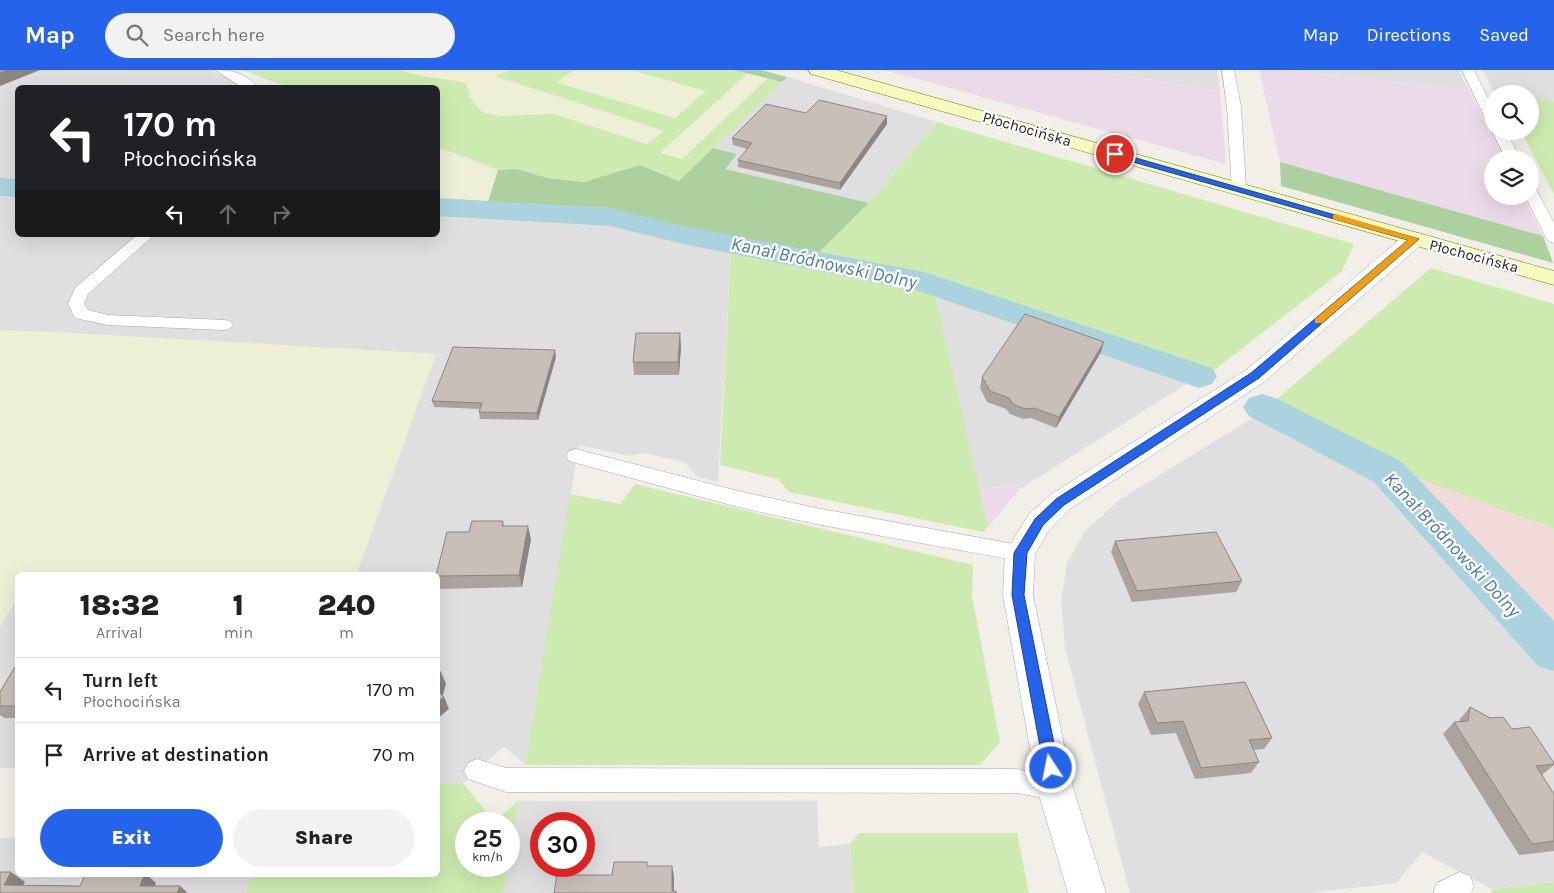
<!DOCTYPE html>
<meta charset="utf-8">
<style>
body{margin:0;font-family:Karla,sans-serif;background:#f2f2f2;color:#202124;height:100vh;display:flex;flex-direction:column;font-size:19px;white-space:nowrap}
*{box-sizing:border-box;margin:0}
p{font-size:16px;color:#757577}
.icon{flex:none;width:28px;height:28px;fill:none;stroke:currentColor;stroke-width:2;stroke-linecap:round;stroke-linejoin:round}
.map{position:relative;flex:1;overflow:hidden}
.panel{position:absolute;left:15px;top:502px;width:425px;height:305px;display:flex;flex-direction:column;background:#fff;border-radius:8px;box-shadow:0 5px 20px #0002}
.panel>*{flex:none}
.banner{position:absolute;left:15px;top:15px;width:425px;height:152px;border-radius:8px;box-shadow:0 5px 20px #0002;background:#202124;color:#fff;overflow:hidden}
.controls{position:absolute;left:1484px;top:15px;display:grid;gap:10px}
.controls a{display:grid;place-items:center;width:55px;height:55px;border-radius:50%;background:#fff;box-shadow:0 5px 20px #0002;font-size:25px}
.speed{position:absolute;left:455px;top:742px;display:flex;gap:10px;font-size:25px;font-weight:700;text-align:center}
.speed>*{display:grid;place-content:center;width:65px;height:65px;border-radius:50%;background:#fff;box-shadow:0 5px 20px #0002;line-height:1}
.speed small{font-size:12px;font-weight:400}
.speed .limit{border:8px solid #d22;background:#fff;color:#111}
.pin{position:absolute;display:grid;place-items:center;width:42px;height:42px;color:#fff;margin:-21px;border:2px solid #fff;border-radius:50%;box-shadow:0 1px 5px #0007}
.me{position:absolute;width:55px;margin:-28px;rotate:349deg;stroke-linejoin:round;filter:drop-shadow(0 0 4px #0008)}
.turn{display:flex;align-items:center;gap:18px;height:105px;padding:0 25px;font-size:22px}
.turn .icon{width:65px;height:65px;stroke-width:2.5}
.turn b{display:block;font-size:35px;line-height:42px}
.lanes{display:flex;align-items:center;height:48px;padding:0 25px;background:#0003;justify-content:center;gap:25px;direction:ltr}
.lanes .off{opacity:.35}
.eta{display:flex;justify-content:space-evenly;align-items:center;height:85px;text-align:center}
.eta b{font-size:30px;font-weight:800;line-height:35px}
.action{display:flex;gap:10px;margin-top:auto;padding:10px 25px}
.action a{flex:1;height:58px;border-radius:30px;background:#2563eb;color:#fff;font-size:20px;font-weight:800;line-height:58px;text-align:center}
.action a+a{background:#f2f2f2;color:#202124}
ul{padding:0;list-style:none}
li{display:flex;align-items:center;gap:15px;height:65px;padding:0 25px;border-top:1px solid #e0e0e0}
li div{flex:1}
li b{display:block;font-size:19px}
li em{font-style:normal}
header{display:flex;align-items:center;gap:30px;box-sizing:border-box;height:70px;padding:0 25px;background:#2563eb;color:#fff}
header strong{font-size:24px}
nav{display:flex;gap:28px;margin-inline-start:auto;font-size:18px}
.search{width:350px;height:45px;background:#f2f2f2;display:flex;align-items:center;gap:12px;box-sizing:border-box;padding:0 18px;border-radius:28px;color:#757577;font-size:19px}
.map>svg:first-child{display:block}
.residential{fill:#e0dfdf;fill-rule:evenodd}
.commercial{fill:#f2dad9}
.industrial{fill:#ebdbe8}
.farmland{fill:#eef0d5}
.grass{fill:#cdebb0}
.forest{fill:#add19e}
.lines{fill:none;stroke-linecap:round;stroke-linejoin:round}
.canal{fill:#aad3df;fill-rule:evenodd}
.lane-casing{stroke:#a9a9a9;stroke-width:1}
.street-casing{stroke:#a9a9a9;stroke-width:1}
.secondary-casing{stroke:#707d05;stroke-width:1}
.lane{fill:#fff;fill-rule:evenodd}
.street{fill:#fff;fill-rule:evenodd}
.secondary{fill:#f7fabf;fill-rule:evenodd}
.wall{fill:#aba49e}
.shaded-wall{fill:#8b8681}
.building{fill:#c7bfb8;stroke:#8b8681}
.route{fill:#2563eb;stroke:#184099}
.slow{fill:#f59e0b}
.labels{text-anchor:middle;stroke-width:4.5;stroke-linejoin:round;paint-order:stroke}
.far-street-label{font-size:15px;fill:#222;stroke:#fff}
.water-label{font-size:19px;font-style:italic;fill:#4a7aab;stroke:#fff}
</style>
<header>
<strong>Map</strong>
<div class="search"><svg class="icon" aria-label="search" viewBox="0 0 24 24"><circle cx="10" cy="10" r="6"/><path d="M15 15l6 6"/></svg>Search here</div>
<nav><a>Map</a><a>Directions</a><a>Saved</a></nav>
</header>
<div class="map">
<svg width="1554" height="823" viewBox="0 0 1554 823">
<rect width="100%" height="100%" fill="#f2efe9"/>
<path class="residential" d="M0,0H209L235,11L241,17L18,18L17,113H6L0,112Z
M1094,0H1217L1220,21L1135,7Z
M1288,0H1458L1469,20Z
M1482,0H1554V31L1530,28V24H1495Z
M787,7L937,52L869,133L724,99L737,84L713,78Z
M0,121L17,122L18,165H438V147L481,149L483,144L573,148L615,154L731,178L718,412L696,406L686,393L645,383L628,386L579,375L525,695L504,676L463,713L438,714V505H356L436,284L0,260Z
M934,220L1157,298L1191,311L1020,419L1010,414L979,421Z
M1259,344L1379,403L1554,594V812L1492,819L1422,782L1396,813L1309,823H1130L1065,578L1061,533L1067,493L1085,461L1119,430Z
M17,529V698H0V557Z
M518,731H817L819,777L850,774L853,823H504ZM541,754H584V796H541Z
M0,768H17L18,805H251L246,823H0Z"/>
<path class="commercial" d="M1386,396L1554,459V561L1507,512L1412,418Z"/>
<path class="industrial" d="M884,0H1094L1220,21L1226,94Z
M1259,0H1288L1469,20L1504,89H1492V126H1523L1543,166L1280,92Z
M1010,414L1020,419L988,457L979,421Z"/>
<path class="farmland" d="M402,0H511L496,6L664,61L647,74L554,44L500,46L482,42L471,29L442,8L415,5Z
M574,0H631L706,21L676,48L556,12Z
M747,4L767,9L682,89L660,84Z
M438,77L498,100L487,135L438,132Z
M0,260L73,263L436,284L356,505H18L17,529L0,557Z"/>
<path class="grass" d="M243,0H401C422,8 445,8 466,13L471,29L482,42L500,46L554,44L647,74L664,61L495,6L511,0H574L556,12L675,48L706,21L631,0H733L747,4L660,83L682,89L767,9L782,12L679,111L640,95L585,112L547,108L517,99L498,100L438,77V18L287,17Z
M1530,28L1554,31V124L1521,61H1530Z
M937,52L1354,174L1342,201L1208,305L1191,311L934,220L988,457L983,462L789,422L778,409L720,395L731,178L615,154L573,148L484,144L481,149L438,147V132L568,139L612,144L816,185L869,133Z
M1431,198L1554,234V459L1388,397C1445,450 1501,504 1554,561V594L1379,403L1259,344Z
M635,414L973,495L972,526L1000,672L980,695H525L570,424L620,434Z
M463,713L494,752L518,731L509,791V754H466V796H508L504,823H246L251,805H438V714Z
M859,763H1017L1029,823H853L850,774Z
M1554,812V823H1491L1492,819Z"/>
<path class="forest" d="M733,0H761L787,7L782,12Z
M713,78L737,84L725,99L869,133L816,185L612,144L568,139L487,135L498,100L517,99L547,108L584,112L640,95L679,111Z
M1280,92L1543,166L1553,193L1281,116Z"/>
<g class="lines">
<path class="canal" d="M0,108L18,109V127L0,126Z
M438,128L610,138L683,156L924,202L1212,298L1217,306L1212,314L1199,318L916,220L683,174L610,156L438,146Z
M1262,324L1275,328L1402,392L1554,551V601L1538,596L1374,412L1249,346L1243,337L1249,328Z"/>
<g class="lane-casing">
<path id="lane" d="M215,0C233,0 246,3 258,18H243Z
M1222,0H1234L1241,37L1246,119L1244,122H1234L1232,119L1227,37Z
M1462,0H1474L1492,36V52L1487,51L1485,48Z
M1492,61H1506L1520,89H1506Z
M1530,117L1535,118L1537,121L1554,153V173L1548,171L1546,168L1525,126H1530Z
M137,165H154L88,224L84,234L88,240L108,245L224,250L230,251L233,255L230,259L224,260L108,255L75,248L68,234L75,218Z
M576,379L738,421L816,438L1020,475L1028,477L1031,483L1028,489L1020,491L816,454L738,437L569,391L566,386L569,381Z
M477,689L506,698L1017,699L1064,710L1068,718L1064,726L1055,730L1017,723L506,722L468,709L464,701L468,693Z
M1460,802L1470,806L1474,816L1471,823H1433L1437,813Z"/>
</g>
<g class="street-casing">
<path id="street" d="M1414,163L1422,164L1425,169L1422,174L1264,312L1070,439L1049,460L1035,484L1033,525L1073,718L1106,823H1068L1037,718L1003,525L1005,483L1029,444L1050,425L1246,300L1406,164Z"/>
</g>
<g class="secondary-casing">
<path id="secondary" d="M808,0H836L1554,201V215L811,4Z"/>
</g>
<use href="#lane" class="lane"/>
<use href="#street" class="street"/>
<use href="#secondary" class="secondary"/>
</g>
<path class="wall" d="M806,43L887,54L840,120L738,97V90L747,79L733,75L732,68Z
M681,276L679,305H634L633,292Z
M1101,282L1056,358L1031,348L1023,349L1010,344L1006,339L987,332L980,318L982,307Z
M556,287L538,350L480,349L479,342L480,339L434,337L432,331Z
M503,451L504,456L531,469L522,517L440,519L438,511V506L469,462Z
M1115,471L1242,511L1236,522L1132,532L1111,482Z
M18,592V648H4L0,645V622Z
M1144,622L1272,668L1264,679L1253,680L1259,692L1251,703L1195,709L1176,663L1151,665L1138,634Z
M1470,637L1512,659L1554,693V695L1542,705L1554,724V781L1519,785L1443,664L1454,652H1459L1460,649Z"/>
<path class="shaded-wall" d="M7,0H40L0,16V3Z
M887,46V54L840,120V113Z
M680,263L681,276L679,305L678,292Z
M1104,272L1101,282L1056,358L1059,347Z
M555,280L556,287L538,350L537,343Z
M528,456L531,469L522,517L519,505Z
M441,602L446,614L442,628L444,627L449,639L438,648V615Z
M672,796L674,806V823L672,821Z
M11,802L25,812L19,823L4,815Z
M144,805H147L156,813L152,823L140,816Z
M180,816L188,823H177Z"/>
<path class="building" d="M0,0H7L0,3Z
M819,30L887,46L840,113L738,90L752,73L732,68L766,34L806,43Z
M1025,244L1104,272L1059,347L1034,338L1025,339L1013,334L1009,328L990,321L982,307Z
M636,263H680L678,292H633Z
M453,277L555,280L537,343L479,342L482,333L432,331Z
M472,451H503L502,456H528L519,505L438,506V505H436L447,462H469Z
M1216,462L1242,511L1137,521L1115,471Z
M18,592V636H0V622Z
M438,602H441L438,615Z
M1245,612L1272,668L1249,670L1259,692L1201,698L1183,651L1157,653L1144,622Z
M438,621L444,627L438,632Z
M1470,637L1490,648L1503,647L1512,659L1530,657L1554,693V694L1536,696L1554,724V771L1532,774L1454,652L1468,651Z
M614,792H647V796H672V821H676V823H554L557,805H612Z
M0,802H11L4,815L80,816L85,805H144L140,816H180L177,823H0Z"/>
<path class="route" d="M1115,82L1419,169L1259,308L1064,435L1043,455L1027,483L1024,525L1059,698L1056,703L1051,705L1046,703L1044,698L1012,525L1014,483L1035,449L1056,429L1251,303L1408,170L1112,86L1111,84Z"/>
<path class="slow" d="M1336,144L1419,169L1322,253H1315V249L1408,170L1333,149V145Z"/>
<g class="labels">
<g class="far-street-label">
<text transform="translate(1027 59) rotate(16)" y="5">Płochocińska</text>
<text transform="translate(1474 186) rotate(15)" y="5">Płochocińska</text>
</g>
<g class="water-label">
<text transform="translate(824 192) rotate(12)" y="7">Kanał Bródnowski Dolny</text>
<text transform="translate(1453 474) rotate(47)" y="7">Kanał Bródnowski Dolny</text>
</g>
</g>
</svg>
<div class="controls">
<a><svg class="icon" aria-label="search" viewBox="0 0 24 24"><circle cx="10" cy="10" r="6"/><path d="M15 15l6 6"/></svg></a>
<a><svg class="icon" aria-label="layers" viewBox="0 0 24 24"><path d="M12 4l9 5-9 5-9-5zM3 14l9 5 9-5"/></svg></a>
</div>
<div class="speed"><div>25<small>km/h</small></div><div class="limit">30</div></div>
<div class="pin" style="left:1115px;top:84px;background:#d93025"><svg class="icon" aria-label="arrive" viewBox="0 0 24 24"><path d="M6 21V4h12l-3 4 3 4H6"/></svg></div>
<svg class="me" style="left:1051px;top:698px" viewBox="-20 -20 40 40"><circle r="17" fill="#2563eb" stroke="#fff" stroke-width="3"/><path d="M0-11L8 9 0 5-8 9z" fill="#fff"/></svg>
<div class="banner">
<div class="turn"><svg class="icon" aria-label="left" viewBox="0 0 24 24"><path d="M17 20v-9H6M10 6l-5 5 5 5"/></svg><div><b>170 m</b>Płochocińska</div></div>
<div class="lanes"><svg class="icon" aria-label="left" viewBox="0 0 24 24"><path d="M17 20v-9H6M10 6l-5 5 5 5"/></svg><svg class="icon off" aria-label="ahead" viewBox="0 0 24 24"><path d="M12 20V5M6 11l6-6 6 6"/></svg><svg class="icon off" aria-label="right" viewBox="0 0 24 24"><path d="M7 20v-9h11M14 6l5 5-5 5"/></svg></div>
</div>
<section class="panel">
<div class="eta">
<div><b>18:32</b><p>Arrival</p></div>
<div><b>1</b><p>min</p></div>
<div><b>240</b><p>m</p></div>
</div>
<ul>
<li><svg class="icon" aria-label="left" viewBox="0 0 24 24"><path d="M17 20v-9H6M10 6l-5 5 5 5"/></svg><div><b>Turn left</b><p>Płochocińska</p></div><em>170 m</em></li>
<li><svg class="icon" aria-label="arrive" viewBox="0 0 24 24"><path d="M6 21V4h12l-3 4 3 4H6"/></svg><div><b>Arrive at destination</b></div><em>70 m</em></li>
</ul>
<div class="action"><a>Exit</a><a>Share</a></div>
</section>
</div>
